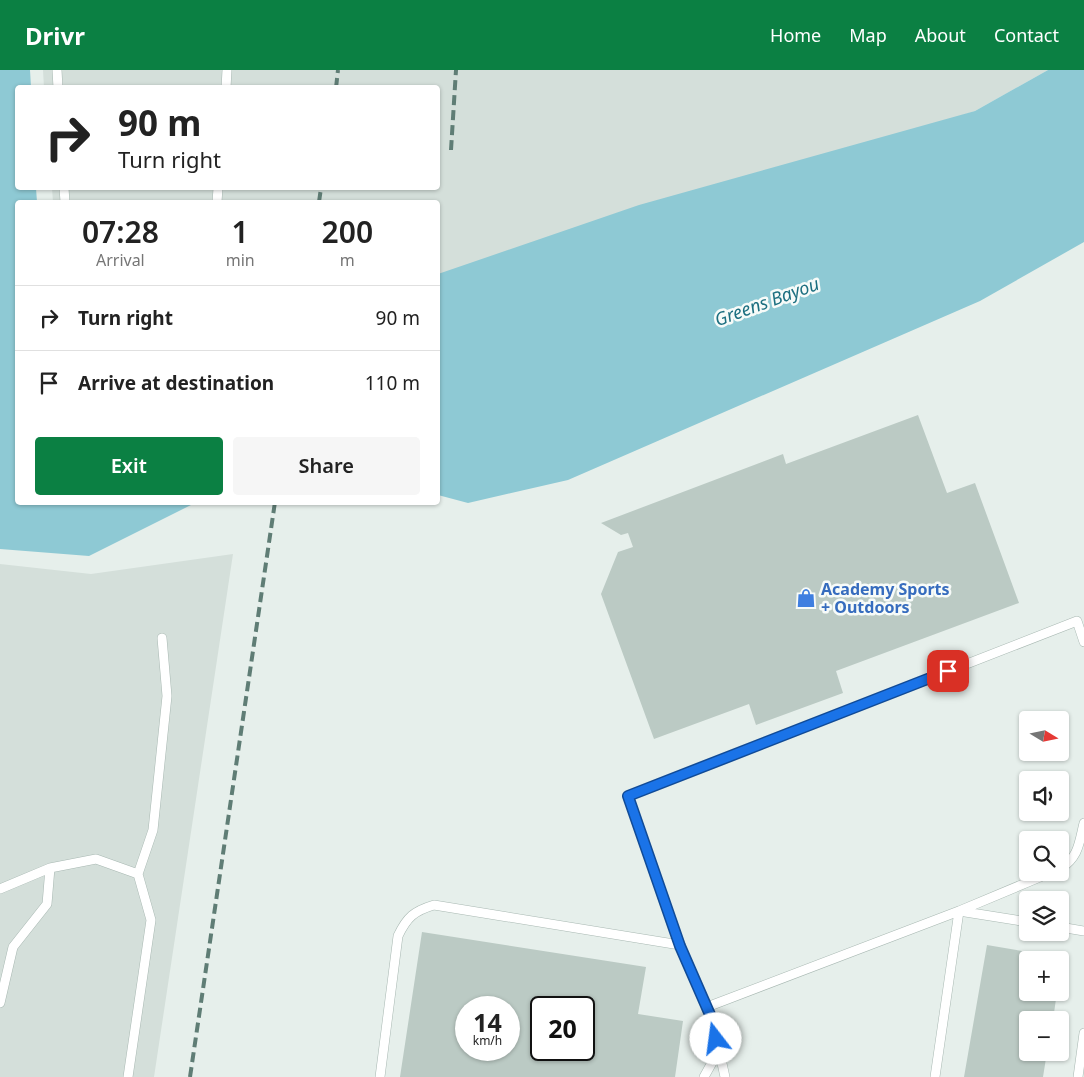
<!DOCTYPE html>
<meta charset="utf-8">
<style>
body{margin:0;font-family:"Noto Sans",sans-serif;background:#f6f6f6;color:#222;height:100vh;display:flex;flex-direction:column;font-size:19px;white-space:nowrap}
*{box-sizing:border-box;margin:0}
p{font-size:16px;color:#767676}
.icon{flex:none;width:28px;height:28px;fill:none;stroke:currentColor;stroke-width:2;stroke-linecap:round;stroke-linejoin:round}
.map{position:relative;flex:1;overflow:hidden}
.details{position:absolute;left:15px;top:130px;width:425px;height:305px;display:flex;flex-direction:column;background:#fff;border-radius:5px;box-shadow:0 1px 4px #0004}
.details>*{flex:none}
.top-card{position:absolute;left:15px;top:15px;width:425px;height:105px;border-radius:5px;box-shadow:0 1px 4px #0004;background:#fff;color:#222;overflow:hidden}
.needle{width:32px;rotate:100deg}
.controls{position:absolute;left:1019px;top:641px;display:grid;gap:10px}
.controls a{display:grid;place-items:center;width:50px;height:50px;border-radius:5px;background:#fff;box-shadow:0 1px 4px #0004;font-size:25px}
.speed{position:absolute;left:455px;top:926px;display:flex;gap:10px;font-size:25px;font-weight:700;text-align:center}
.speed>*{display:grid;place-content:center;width:65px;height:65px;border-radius:50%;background:#fff;box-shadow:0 1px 4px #0004;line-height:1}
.speed small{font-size:12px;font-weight:400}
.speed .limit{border:2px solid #111;border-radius:8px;background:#fff;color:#111}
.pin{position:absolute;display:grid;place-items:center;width:42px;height:42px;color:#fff;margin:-21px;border-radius:10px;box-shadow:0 2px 8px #0006}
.me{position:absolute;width:55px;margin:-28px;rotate:345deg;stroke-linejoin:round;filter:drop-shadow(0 0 4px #0008)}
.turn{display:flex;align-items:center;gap:18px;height:105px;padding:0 20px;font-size:22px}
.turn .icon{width:65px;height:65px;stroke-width:2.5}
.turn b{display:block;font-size:35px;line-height:42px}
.eta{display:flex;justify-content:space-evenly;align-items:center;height:85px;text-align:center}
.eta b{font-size:30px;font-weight:600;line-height:35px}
.primary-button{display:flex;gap:10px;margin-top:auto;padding:10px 20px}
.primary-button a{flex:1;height:58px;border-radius:5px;background:#0b8043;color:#fff;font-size:20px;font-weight:600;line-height:58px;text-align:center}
.primary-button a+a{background:#f6f6f6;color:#222}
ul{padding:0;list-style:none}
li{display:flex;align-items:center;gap:15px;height:65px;padding:0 20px;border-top:1px solid #e0e0e0}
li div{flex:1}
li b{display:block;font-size:19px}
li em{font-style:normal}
header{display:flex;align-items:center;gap:30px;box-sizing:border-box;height:70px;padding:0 25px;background:#0b8043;color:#fff}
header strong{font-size:24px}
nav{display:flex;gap:28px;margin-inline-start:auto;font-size:18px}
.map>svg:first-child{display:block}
.built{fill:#d4dfda}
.water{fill:#8ec9d4}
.building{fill:#bbcac4;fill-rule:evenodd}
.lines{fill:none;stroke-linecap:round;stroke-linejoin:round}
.service-casing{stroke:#a8b8b2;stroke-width:10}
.service{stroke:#fff;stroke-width:9}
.rail{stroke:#5f7d75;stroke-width:4;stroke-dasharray:10 5;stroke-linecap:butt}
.route-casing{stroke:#114b97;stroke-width:12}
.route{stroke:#1a73e8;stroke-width:9}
.labels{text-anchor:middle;stroke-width:5;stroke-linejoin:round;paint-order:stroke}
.shop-label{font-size:16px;font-weight:bold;fill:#366cbe;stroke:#f7fbf9;text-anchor:start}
.water-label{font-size:18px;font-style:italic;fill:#1c6f80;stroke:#f7fbf9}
</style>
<header>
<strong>Drivr</strong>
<nav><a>Home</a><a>Map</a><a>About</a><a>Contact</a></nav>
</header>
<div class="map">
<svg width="1084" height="1007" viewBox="0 0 1084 1007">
<rect width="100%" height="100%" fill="#e6efeb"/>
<path class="built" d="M43,0H1048L975,41L438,219V132H53L52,118H438V18H44Z
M233,484L154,1007H0V494L91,504Z"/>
<path class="water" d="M0,0H30L31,17L18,18V118H36L37,132H18V432L195,433L89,486L0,479Z
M1048,0H1084V172L980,231L568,410L468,433L438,425V204L639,135L975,41Z"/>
<path class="building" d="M918,345L947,423L975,413L1019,533L836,601L843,623L756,655L749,634L654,669L601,524L618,482L633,477L628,463L621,465L601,453L783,384L786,394Z
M422,862L646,897L638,944L683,951L675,1007H400ZM466,938H509V980H466ZM541,938H584V980H541Z
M987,875L1063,888L1061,902H1060V890H1028V922H1057L1053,950H1028V982H1047L1043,1007H964Z"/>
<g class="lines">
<g class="service-casing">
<path id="service" d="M57,0L58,18
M226,18L227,0
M64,118L65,132
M217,132L218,118
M1060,799C1079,787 1079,773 1084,753
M0,819L50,798L96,789L138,804
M1060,857L1084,861
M0,933L13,877L47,834L50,798
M707,937L959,841L1052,802
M128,1007L151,850L138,804L153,760L167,626L162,568
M380,1007L398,866C407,847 414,841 434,835L680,875
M704,1007L719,980
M725,1007L714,957L707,937L680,875L628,726L1077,551L1084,572
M935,1007L959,841L1028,852
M1078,1007L1084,963"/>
</g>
<use href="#service" class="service"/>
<path class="rail" d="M336,18L338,0
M451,80L456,0
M319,132L321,118
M190,1007L275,432"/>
</g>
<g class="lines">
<g class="route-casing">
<path id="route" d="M716,969L711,947L680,876L628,726L948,601"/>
</g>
<use href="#route" class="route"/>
</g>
<defs>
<g id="shop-bare" transform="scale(1.5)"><path d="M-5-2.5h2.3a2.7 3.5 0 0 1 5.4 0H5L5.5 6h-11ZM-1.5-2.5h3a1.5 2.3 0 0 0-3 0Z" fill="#3f7fe0" stroke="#f7fbf9" stroke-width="2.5" paint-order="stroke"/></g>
</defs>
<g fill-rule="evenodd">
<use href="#shop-bare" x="806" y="528"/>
</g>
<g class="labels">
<g class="shop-label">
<text x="821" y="525">Academy Sports<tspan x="821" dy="18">+ Outdoors</tspan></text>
</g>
<g class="water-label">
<text transform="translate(767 232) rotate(-20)" y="6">Greens Bayou</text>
</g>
</g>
</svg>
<div class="controls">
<a><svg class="needle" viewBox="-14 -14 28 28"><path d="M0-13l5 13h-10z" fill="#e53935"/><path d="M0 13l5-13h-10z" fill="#767676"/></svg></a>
<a><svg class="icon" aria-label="sound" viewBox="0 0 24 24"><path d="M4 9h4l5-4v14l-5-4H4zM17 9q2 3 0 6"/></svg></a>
<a><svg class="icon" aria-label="search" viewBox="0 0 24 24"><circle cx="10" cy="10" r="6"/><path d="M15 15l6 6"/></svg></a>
<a><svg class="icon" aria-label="layers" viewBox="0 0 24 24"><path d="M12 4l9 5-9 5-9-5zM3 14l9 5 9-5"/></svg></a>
<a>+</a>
<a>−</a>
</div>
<div class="speed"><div>14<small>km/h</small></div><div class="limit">20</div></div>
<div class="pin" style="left:948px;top:601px;background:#d93025"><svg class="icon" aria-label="arrive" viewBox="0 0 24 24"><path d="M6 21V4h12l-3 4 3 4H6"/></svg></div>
<svg class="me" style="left:716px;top:969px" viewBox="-20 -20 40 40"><circle r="19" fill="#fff"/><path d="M0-13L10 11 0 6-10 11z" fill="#1a73e8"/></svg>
<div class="top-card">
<div class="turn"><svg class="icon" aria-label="right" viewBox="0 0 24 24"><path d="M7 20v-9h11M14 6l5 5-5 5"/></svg><div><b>90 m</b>Turn right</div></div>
</div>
<section class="details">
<div class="eta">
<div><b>07:28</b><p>Arrival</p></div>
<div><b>1</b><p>min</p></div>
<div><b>200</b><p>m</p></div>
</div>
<ul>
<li><svg class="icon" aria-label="right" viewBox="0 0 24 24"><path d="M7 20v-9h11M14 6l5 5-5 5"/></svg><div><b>Turn right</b></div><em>90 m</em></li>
<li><svg class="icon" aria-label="arrive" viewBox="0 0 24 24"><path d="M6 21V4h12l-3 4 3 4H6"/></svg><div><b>Arrive at destination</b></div><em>110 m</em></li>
</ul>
<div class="primary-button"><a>Exit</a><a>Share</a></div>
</section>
</div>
